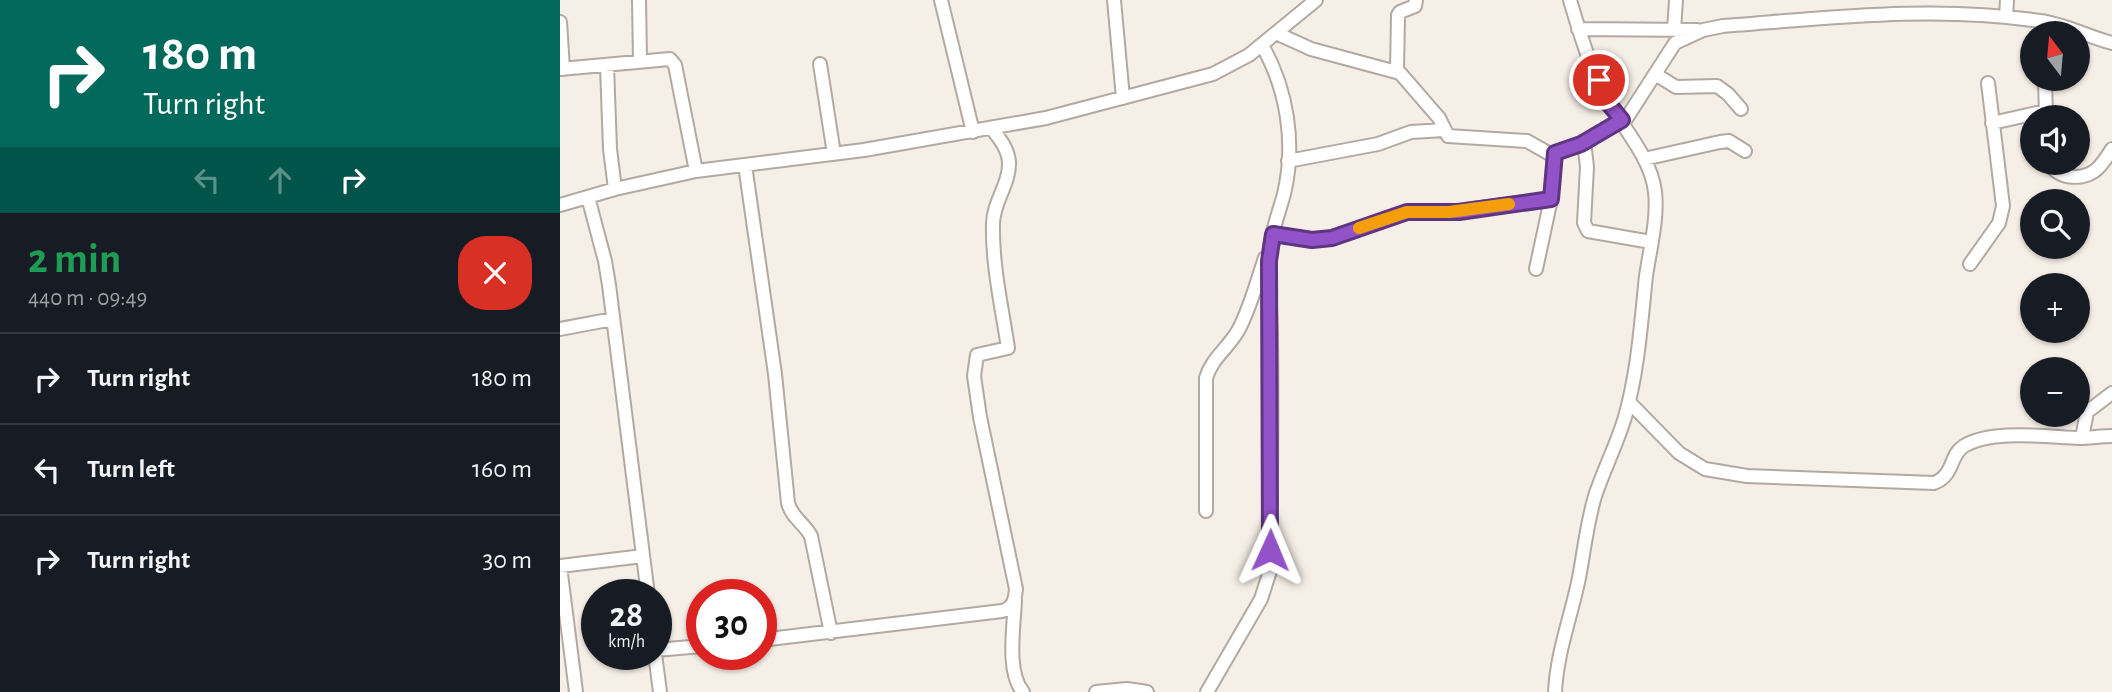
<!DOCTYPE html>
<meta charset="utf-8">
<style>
body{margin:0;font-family:"Alegreya Sans",sans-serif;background:#242831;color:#f1f3f6;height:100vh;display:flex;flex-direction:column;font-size:26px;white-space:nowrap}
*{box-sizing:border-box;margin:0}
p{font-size:23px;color:#9ea1a6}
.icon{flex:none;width:38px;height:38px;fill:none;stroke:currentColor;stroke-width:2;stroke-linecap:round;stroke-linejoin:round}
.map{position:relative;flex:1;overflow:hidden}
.details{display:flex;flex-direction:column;background:#171b24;width:560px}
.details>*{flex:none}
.banner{background:#00695c;color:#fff;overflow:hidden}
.needle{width:46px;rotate:344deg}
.fabs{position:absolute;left:1460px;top:21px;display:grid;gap:14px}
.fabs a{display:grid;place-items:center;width:70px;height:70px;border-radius:50%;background:#171b24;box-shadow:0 2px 5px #0004;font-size:35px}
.speed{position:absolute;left:21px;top:579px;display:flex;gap:14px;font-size:35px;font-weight:700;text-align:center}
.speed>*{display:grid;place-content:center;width:91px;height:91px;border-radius:50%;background:#171b24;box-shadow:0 2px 5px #0004;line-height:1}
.speed small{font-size:18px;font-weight:400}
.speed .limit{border:10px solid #d22;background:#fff;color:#111}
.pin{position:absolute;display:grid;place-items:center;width:60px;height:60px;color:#fff;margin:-30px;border:4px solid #fff;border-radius:50%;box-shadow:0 2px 7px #0007}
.me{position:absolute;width:77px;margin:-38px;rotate:1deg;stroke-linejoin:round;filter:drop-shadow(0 0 5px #0008)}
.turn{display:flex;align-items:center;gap:24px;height:147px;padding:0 28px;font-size:32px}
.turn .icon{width:91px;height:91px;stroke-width:2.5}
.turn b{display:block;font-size:49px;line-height:60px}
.lanes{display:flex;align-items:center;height:66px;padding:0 28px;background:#0003;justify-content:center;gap:35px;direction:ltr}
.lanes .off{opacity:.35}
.round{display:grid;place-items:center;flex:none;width:74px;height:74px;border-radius:28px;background:#242831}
.headline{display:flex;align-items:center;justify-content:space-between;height:119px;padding:0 28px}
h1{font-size:42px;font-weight:700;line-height:52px;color:#1e9e55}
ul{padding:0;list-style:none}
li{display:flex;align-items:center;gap:21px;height:91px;padding:0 28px;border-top:2px solid #363941}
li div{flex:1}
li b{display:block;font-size:26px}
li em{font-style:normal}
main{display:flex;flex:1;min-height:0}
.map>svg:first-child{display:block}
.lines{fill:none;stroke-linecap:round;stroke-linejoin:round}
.minor-casing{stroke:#b1a9a2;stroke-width:16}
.minor{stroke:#fff;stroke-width:12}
.route-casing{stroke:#5f3582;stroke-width:18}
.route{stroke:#9252c8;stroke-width:12}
.slow{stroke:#f59e0b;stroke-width:12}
</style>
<main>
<section class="details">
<div class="banner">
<div class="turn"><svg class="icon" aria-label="right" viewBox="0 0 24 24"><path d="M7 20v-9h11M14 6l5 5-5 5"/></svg><div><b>180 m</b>Turn right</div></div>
<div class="lanes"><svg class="icon off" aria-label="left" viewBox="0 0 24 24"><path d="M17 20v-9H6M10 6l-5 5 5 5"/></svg><svg class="icon off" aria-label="ahead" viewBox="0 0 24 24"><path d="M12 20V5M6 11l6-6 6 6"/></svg><svg class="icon" aria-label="right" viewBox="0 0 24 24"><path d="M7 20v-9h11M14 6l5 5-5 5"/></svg></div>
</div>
<div class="headline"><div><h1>2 min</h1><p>440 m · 09:49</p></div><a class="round" style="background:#d93025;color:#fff"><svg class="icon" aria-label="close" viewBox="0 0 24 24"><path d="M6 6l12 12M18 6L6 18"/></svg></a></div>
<ul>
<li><svg class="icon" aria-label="right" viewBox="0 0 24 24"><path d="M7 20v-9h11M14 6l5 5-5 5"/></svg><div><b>Turn right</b></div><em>180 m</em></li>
<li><svg class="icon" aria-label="left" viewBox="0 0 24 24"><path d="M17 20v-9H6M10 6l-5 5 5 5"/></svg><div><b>Turn left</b></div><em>160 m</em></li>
<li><svg class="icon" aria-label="right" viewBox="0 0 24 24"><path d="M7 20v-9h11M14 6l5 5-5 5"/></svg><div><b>Turn right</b></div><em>30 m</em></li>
</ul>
</section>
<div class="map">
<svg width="1552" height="692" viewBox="0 0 1552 692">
<rect width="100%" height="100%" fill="#f6efe7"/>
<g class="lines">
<g class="minor-casing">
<path id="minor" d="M79,0L80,60
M381,0L413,132
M554,0L563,98
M1446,17L1447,0
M0,22L3,69
M1018,29L1137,30
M1114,30L1116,0
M716,33L751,49L840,73L879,118L888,136L967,141L990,154L1021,144L1062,120
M260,64L274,154
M47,66L50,149L55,189
M0,69L110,59L115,65L136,171
M837,72L838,15L840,12L855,6L856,0
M1095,74L1116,87L1157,86L1168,94L1181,109
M1485,79L1486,117
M1064,122L1115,43L1143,30L1163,26C1268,18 1376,5 1480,21C1505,24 1528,37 1552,43
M1432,123L1486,111
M1024,142L1027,167L1024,223L1028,231L1091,242
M1084,159L1160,142L1169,141L1185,151
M728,161L818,144L851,132L884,130
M1489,163C1498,180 1525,181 1538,168C1544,162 1548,155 1552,149
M185,165L215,374L228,503C232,518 244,523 251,536L271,633
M28,197L45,261L49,285L88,595
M0,205L55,189L136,171L304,150L486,118L653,74L689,55L756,0
M713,234L752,240L772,238L847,212H889L991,199
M1410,264L1439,223L1443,206L1428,83
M976,269L991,199L995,153
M0,329L53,319
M1069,402L1119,453L1145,469L1187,476L1374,483C1395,475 1389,455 1404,446C1432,429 1487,437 1519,438C1530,438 1541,436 1552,436
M1522,438L1527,412L1552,393
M646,511V378C652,357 671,346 680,327C691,305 697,281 705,258
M0,566L16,692
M0,566L83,556
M455,600C454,626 446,672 463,692
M201,640L442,611C453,608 455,600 456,589L420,417L414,376L417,355L448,348C442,308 432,265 433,224C433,202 450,184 449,162C448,149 440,139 432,129
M96,650L142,646
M95,654L100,692
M536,692L567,689L587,692
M647,692L701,599L710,571C711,494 712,418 711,341C711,315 708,288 709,261C709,238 718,216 724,194C736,143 727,89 702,45
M995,692C997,652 1011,617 1019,578C1024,551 1027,523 1035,496C1044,469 1057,444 1065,417C1078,371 1081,323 1086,276C1090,249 1098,219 1095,192C1092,161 1065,129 1049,104C1033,77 1019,31 1010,0"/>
</g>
<use href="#minor" class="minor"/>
</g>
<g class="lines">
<g class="route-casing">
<path id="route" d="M710,550L709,261L713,234L752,240L772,238L847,212H899L991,199L995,153L1021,144L1062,120L1048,103L1039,80"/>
</g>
<use href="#route" class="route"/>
<path class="slow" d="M799,228L847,212H889L949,204"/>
</g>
</svg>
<div class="fabs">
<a><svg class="needle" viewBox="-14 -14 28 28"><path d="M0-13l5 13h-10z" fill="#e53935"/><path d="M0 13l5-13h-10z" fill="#9ea1a6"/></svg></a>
<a><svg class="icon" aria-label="sound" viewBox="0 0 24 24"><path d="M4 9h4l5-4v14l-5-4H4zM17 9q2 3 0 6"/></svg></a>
<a><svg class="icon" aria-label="search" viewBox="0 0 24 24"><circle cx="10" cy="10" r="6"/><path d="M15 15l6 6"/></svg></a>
<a>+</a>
<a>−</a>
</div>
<div class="speed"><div>28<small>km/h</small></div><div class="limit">30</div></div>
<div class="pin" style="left:1039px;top:80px;background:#d93025"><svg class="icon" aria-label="arrive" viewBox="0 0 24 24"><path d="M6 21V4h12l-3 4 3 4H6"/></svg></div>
<svg class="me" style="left:710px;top:550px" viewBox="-20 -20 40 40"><path d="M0-17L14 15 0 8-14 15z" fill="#9252c8" stroke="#fff" stroke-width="4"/></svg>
</div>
</main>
